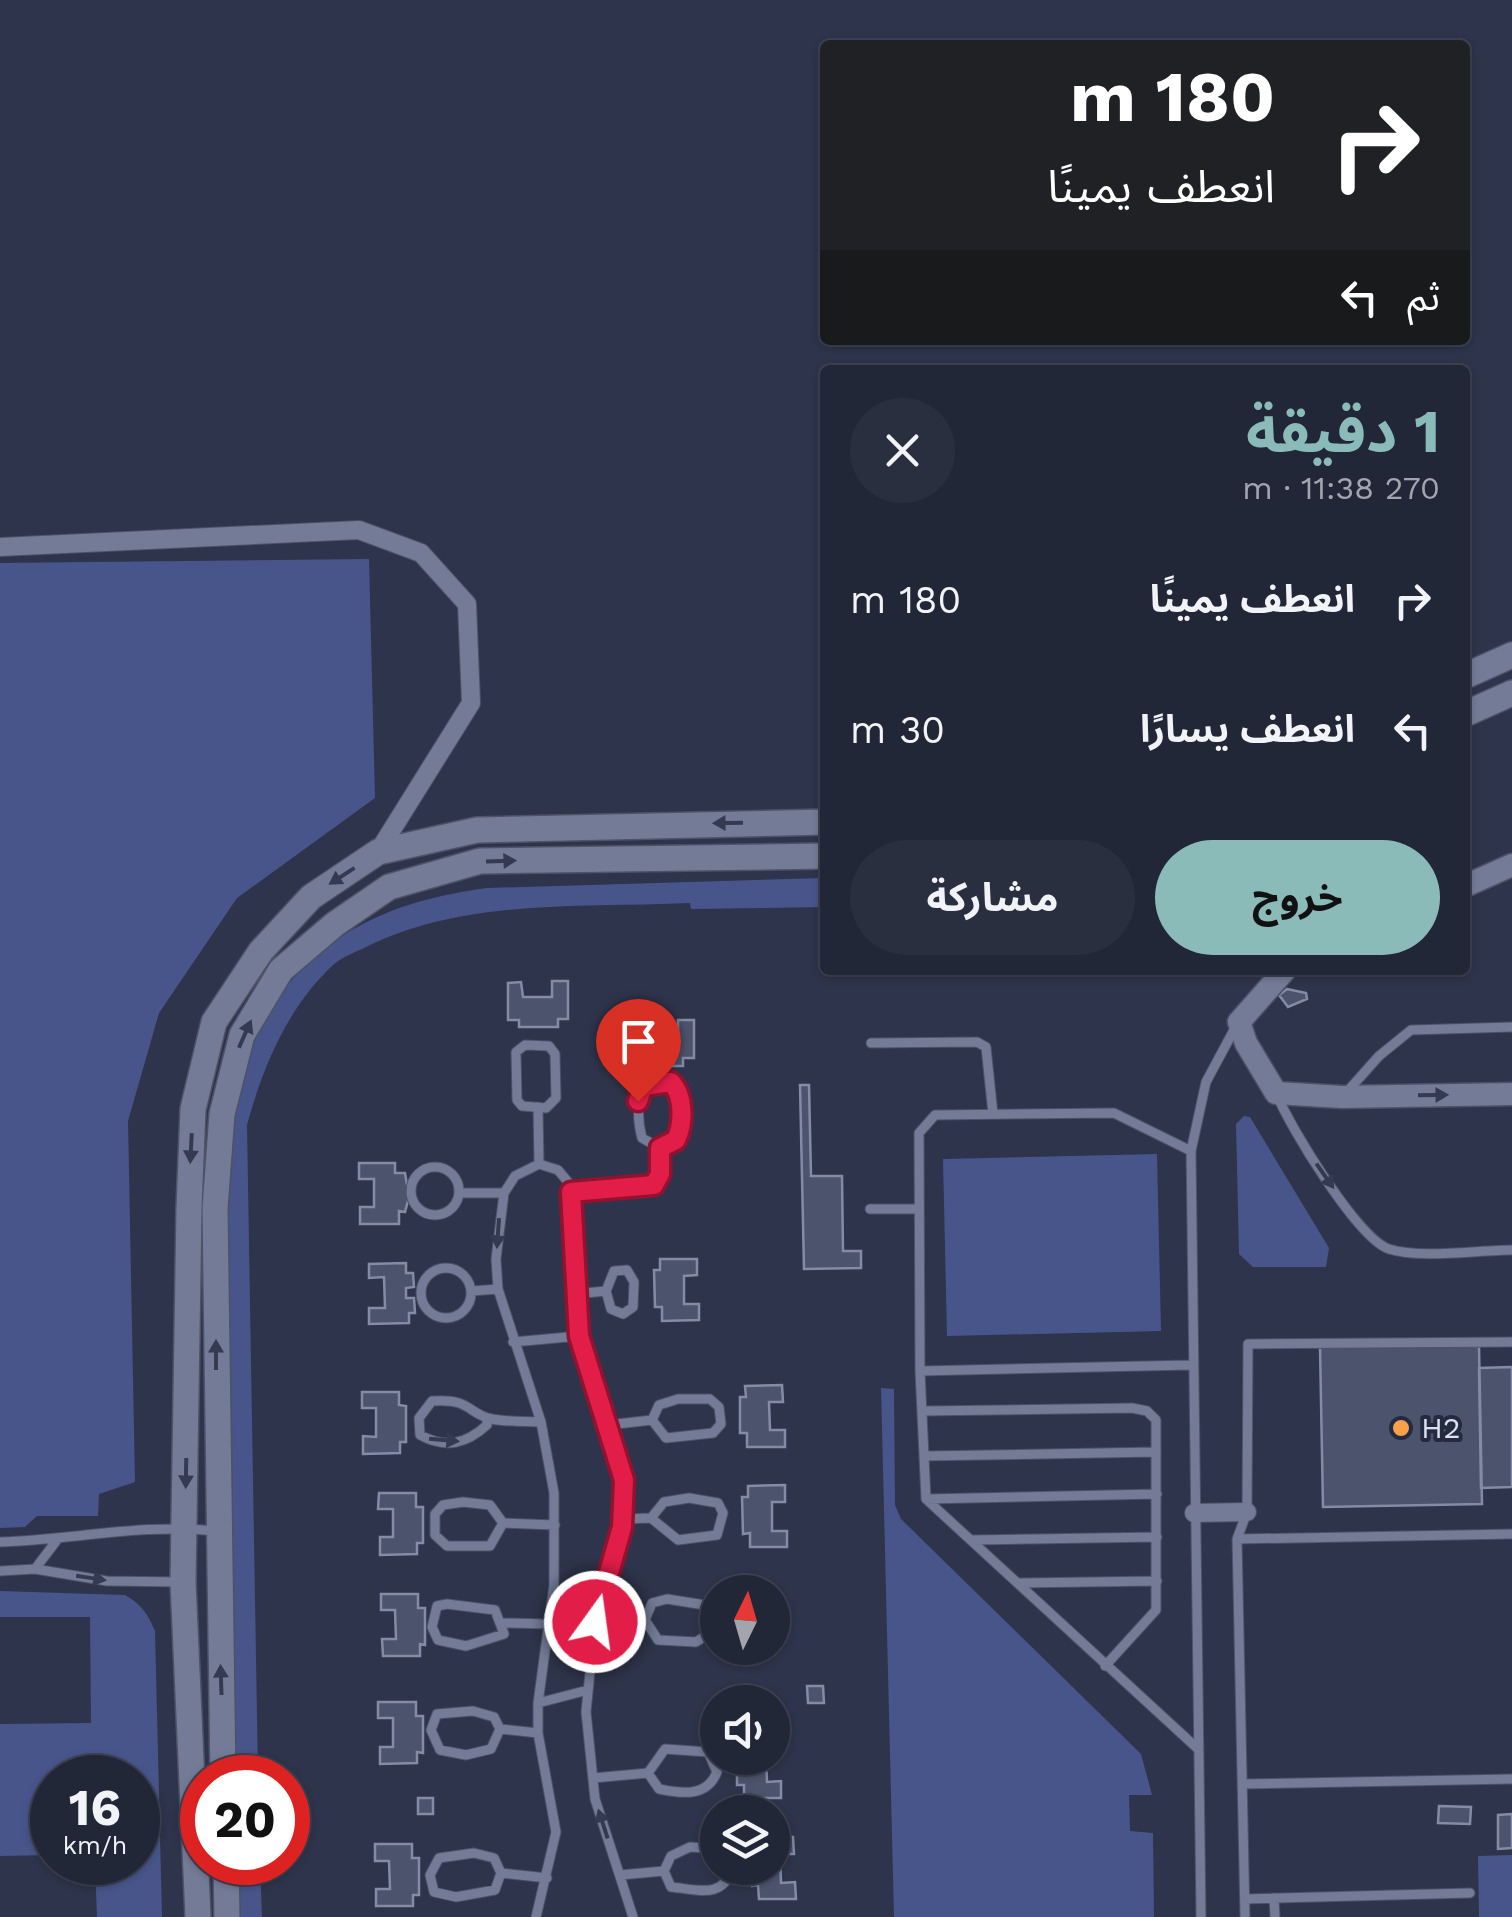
<!DOCTYPE html>
<html lang="ar">
<meta charset="utf-8">
<style>
body{margin:0;font-family:"Work Sans","Noto Sans Arabic",sans-serif;background:#2a2f40;color:#f1f3f6;direction:rtl;height:100vh;display:flex;flex-direction:column;font-size:38px;white-space:nowrap}
*{box-sizing:border-box;margin:0}
p{font-size:32px;color:#a2a5ae}
.icon{flex:none;width:55px;height:55px;fill:none;stroke:currentColor;stroke-width:2;stroke-linecap:round;stroke-linejoin:round}
.map{position:relative;flex:1;overflow:hidden;direction:ltr}
.side{position:absolute;left:820px;top:365px;width:650px;height:610px;display:flex;flex-direction:column;background:#222738;border-radius:10px;box-shadow:0 2px 8px #0004,0 0 0 2px #3f4453;direction:rtl}
.side>*{flex:none}
.hud{position:absolute;left:820px;top:40px;width:650px;height:305px;border-radius:10px;box-shadow:0 2px 8px #0004,0 0 0 2px #3f4453;direction:rtl;background:#202124;color:#fff;overflow:hidden}
.needle{width:65px;rotate:5deg}
.tools{position:absolute;left:700px;top:1575px;display:grid;gap:20px}
.tools a{display:grid;place-items:center;width:90px;height:90px;border-radius:50%;background:#222738;box-shadow:0 2px 8px #0004,0 0 0 2px #3f4453;font-size:50px}
.speed{position:absolute;left:30px;top:1755px;display:flex;gap:20px;font-size:50px;font-weight:700;text-align:center}
.speed>*{display:grid;place-content:center;width:130px;height:130px;border-radius:50%;background:#222738;box-shadow:0 2px 8px #0004,0 0 0 2px #3f4453;line-height:1}
.speed small{font-size:25px;font-weight:400}
.speed .limit{border:15px solid #d22;background:#fff;color:#111}
.pin{position:absolute;display:grid;place-items:center;width:85px;height:85px;color:#fff;margin:-102px -42px;border-radius:50% 50% 50% 0;rotate:-45deg;box-shadow:0 0 10px #0007}
.pin .icon{rotate:45deg}
.me{position:absolute;width:110px;margin:-55px;rotate:14deg;stroke-linejoin:round;filter:drop-shadow(0 0 8px #0008)}
.turn{display:flex;align-items:center;gap:35px;height:210px;padding:0 30px;font-size:45px}
.turn .icon{width:130px;height:130px;stroke-width:2.5}
.turn b{display:block;font-size:70px;line-height:85px}
.then{display:flex;align-items:center;height:95px;padding:0 30px;background:#0003;gap:20px;font-size:38px}
.round{display:grid;place-items:center;flex:none;width:105px;height:105px;border-radius:52px;background:#2a2f40}
.head{display:flex;align-items:center;justify-content:space-between;height:170px;padding:0 30px}
h1{font-size:60px;font-weight:700;line-height:75px;color:#8bbbb9}
.action{display:flex;gap:20px;margin-top:auto;padding:20px 30px}
.action a{flex:1;height:115px;border-radius:60px;background:#8bbbb9;color:#111;font-size:40px;font-weight:700;line-height:115px;text-align:center}
.action a+a{background:#2a2f40;color:#f1f3f6}
ul{padding:0;list-style:none}
li{display:flex;align-items:center;gap:30px;height:130px;padding:0 30px}
li div{flex:1}
li b{display:block;font-size:38px}
li em{font-style:normal}
.map>svg:first-child{display:block}
.green{fill:#48558b}
.building{fill:#4c536c;stroke:#838ba6;stroke-width:2.5}
.lines{fill:none;stroke-linecap:round;stroke-linejoin:round}
.service-casing{stroke:#4d5266;stroke-width:11}
.minor-casing{stroke:#4d5266;stroke-width:20}
.tertiary-casing{stroke:#4d5266;stroke-width:25}
.secondary-casing{stroke:#4d5266;stroke-width:28}
.service{stroke:#747b96;stroke-width:9}
.minor{stroke:#747b96;stroke-width:18}
.tertiary{stroke:#747b96;stroke-width:22}
.secondary{stroke:#747b96;stroke-width:25}
.oneway{fill:#343a51}
.route-casing{stroke:#92132f;stroke-width:25}
.route{stroke:#e11d48;stroke-width:18}
.poi-dot{fill:#f8a14a;stroke:#242a40;stroke-width:4}
.labels{text-anchor:middle;stroke-width:8;stroke-linejoin:round;paint-order:stroke}
.poi-label{font-size:30px;fill:#dce1f0;stroke:#242a40;text-anchor:start}
</style>
<div class="map">
<svg width="1512" height="1917" viewBox="0 0 1512 1917">
<rect width="100%" height="100%" fill="#2e344b"/>
<path class="green" d="M369,559L375,798L237,898L159,1013L128,1121L135,1482L99,1494L98,1516H37L25,1527L0,1528V563Z
M825,878V907L691,909L690,903C583,908 464,898 366,947C356,952 342,957 333,965C288,1007 263,1066 247,1125L258,1777L233,1778C231,1652 228,1526 225,1400C223,1297 205,1124 255,1034C307,938 383,902 487,888Z
M1244,1116L1250,1117L1329,1248L1326,1267H1253L1239,1254L1236,1124Z
M1157,1154L1161,1331L947,1336L943,1159Z
M881,1388L894,1389L895,1505L901,1519L1141,1754L1152,1795H1129L1130,1831L1153,1833L1154,1917H894Z
M0,1591L125,1595C141,1604 148,1614 155,1631L162,1917H97L95,1863L138,1862V1778H52V1855L0,1856V1724L91,1723L90,1617H0Z
M1512,1855V1917H1479L1478,1856Z
M235,1863H260L262,1917H236Z"/>
<path class="building" d="M552,981H568V1019H558V1027H519V1020H508V983L521,982L523,997H552Z
M1287,989L1306,993L1307,999L1288,1007L1279,995Z
M678,1020H694V1058H683V1066H645V1059H633V1021H647L648,1036L678,1035Z
M800,1085H809L811,1176H842L843,1251H861V1268L804,1269Z
M359,1163H395V1173H405L409,1197L405,1212L399,1211V1224H360V1207H374V1179H359Z
M660,1259H697V1275L684,1276V1304H699V1320L662,1321V1307H655L654,1270H660Z
M406,1263V1273H413L414,1287L406,1288V1298H414L415,1313H409V1323L369,1324V1308H385L384,1277L369,1278V1264Z
M1479,1346L1482,1504L1323,1507L1320,1347Z
M1512,1367V1487L1481,1488L1479,1368Z
M782,1385L783,1402H769L770,1430H785V1447H747V1433H740V1397H746L745,1386Z
M362,1392H399V1405L406,1406V1442H400V1453L363,1454V1436L376,1437V1408H362Z
M785,1485V1502H772V1531H787V1547H750V1533L743,1534L742,1497H748V1486Z
M379,1493H416V1507H423V1543H417V1554L380,1555V1537H393V1509H378Z
M381,1594H418V1608H425V1645L420,1644V1656H383L382,1639H396L395,1610H381Z
M807,1686H823L824,1703H808Z
M378,1702H416V1716H423V1753L417,1752V1763L380,1764V1747H393V1718H378Z
M737,1758H766L767,1782L781,1781V1798H744V1785H737Z
M418,1798H433V1814H418Z
M1439,1806L1471,1807L1470,1824L1438,1823Z
M1512,1814V1848L1498,1849V1815Z
M772,1837H793L794,1854H780L781,1883L795,1882L796,1899H759L758,1885L752,1886L751,1868H772Z
M375,1844H412V1858H419V1895H413V1906H376V1889H390L389,1861H375Z"/>
<g class="lines">
<g class="service-casing">
<path id="service" d="M871,1043L977,1042L986,1047L993,1114
M525,1045L549,1046L555,1054L556,1098L546,1108L522,1106L517,1100L516,1052Z
M652,1081L671,1082C684,1095 684,1123 677,1140L660,1148L642,1138C637,1120 637,1104 643,1086Z
M1346,1093L1379,1056L1411,1030L1512,1027
M1277,1095C1290,1127 1358,1239 1389,1249C1420,1259 1478,1250 1512,1250
M538,1107L539,1164
M411 1191a24 24 0 1 1 48 0a24 24 0 1 1-48 0Z
M571,1192L654,1185L660,1175V1148
M460,1193H504
M870,1209H919
M421 1293a25 25 0 1 1 50 0a25 25 0 1 1-50 0Z
M472,1291L498,1289
M575,1294L606,1291L614,1271L627,1270L634,1282L633,1307L623,1314L611,1309L606,1291
M513,1342L579,1336
M1190,1365L920,1371L926,1499L1198,1749
M920,1371L919,1133L935,1115L1114,1113L1191,1151
M678,1399H710L719,1407L721,1424L713,1433L666,1438L652,1420L659,1405Z
M922,1411L1132,1408L1147,1411L1156,1420V1610L1105,1666
M487,1419V1425C466,1444 446,1449 420,1435L419,1418L432,1401C472,1398 467,1414 492,1419C507,1422 525,1421 541,1422
M608,1425L652,1420
M924,1456L1156,1452
M689,1498L718,1503L723,1513L717,1535L678,1540L651,1518L664,1502Z
M926,1499L1157,1494
M463,1502L490,1505L503,1523L490,1546H447L435,1535V1514L443,1505Z
M623,1519L651,1518
M503,1523L555,1525
M1237,1539L1512,1534
M973,1540L1157,1537
M0,1542C73,1540 143,1523 217,1531
M35,1569L57,1540
M0,1571L35,1569L107,1581L181,1582
M1021,1583L1157,1581
M667,1599L711,1606L713,1631L696,1642L658,1640L645,1620L652,1603Z
M447,1604L495,1610L504,1634L466,1646L438,1640L432,1627L437,1606Z
M595,1622L645,1620
M503,1623L550,1624
M538,1703L588,1690
M473,1711L494,1717L500,1729L491,1749L466,1755L440,1750L431,1730L437,1714Z
M500,1729L538,1733
M665,1749L708,1752L717,1772C707,1797 683,1794 659,1789L648,1773Z
M593,1778L648,1773
M1242,1784L1512,1779
M718,1849L690,1847L671,1856L664,1871L671,1887C700,1890 722,1899 733,1868
M474,1853L494,1858L501,1873L495,1890L456,1897L434,1892L430,1875L439,1858Z
M501,1873L547,1878
M620,1875L664,1871
M1274,1898L1275,1917
M1245,1899L1470,1893
M536,1917L556,1832L538,1733V1703L554,1585V1493L541,1422L498,1289L496,1259L504,1193L515,1176L539,1164L558,1170L568,1182L579,1336L624,1479L621,1527L595,1622L586,1712L595,1799L633,1917
M1201,1917L1191,1151L1206,1082L1235,1028
M1245,1917L1237,1539L1247,1512L1248,1344L1512,1342"/>
</g>
<g class="minor-casing">
<path id="minor" d="M0,547L359,530L421,553L467,604L471,703L378,852
M1194,1513L1247,1512"/>
</g>
<g class="tertiary-casing">
<path id="tertiary" d="M1465,886L1512,865
M1285,970L1239,1022L1246,1043L1276,1093L1342,1097L1512,1094"/>
</g>
<g class="secondary-casing">
<path id="secondary" d="M1465,676L1512,655
M1465,714L1512,693
M223,1778L215,1208L222,1114L242,1035L281,970L335,924L389,887L480,861L825,856
M226,1862L227,1917
M198,1917L183,1582L189,1208L193,1109L214,1022L261,951L311,897L378,852L477,830L825,822"/>
</g>
<use href="#service" class="service"/>
<use href="#minor" class="minor"/>
<use href="#tertiary" class="tertiary"/>
<use href="#secondary" class="secondary"/>
</g>
<defs><path id="oneway-solid" d="M-6-.8H1V-3.2L6.5 0L1 3.2V.8H-6Z" transform="scale(2.5)"/></defs>
<g class="oneway">
<use href="#oneway-solid" transform="translate(728 823) rotate(179)"/>
<use href="#oneway-solid" transform="translate(501 861) rotate(-2)"/>
<use href="#oneway-solid" transform="translate(342 876) rotate(147)"/>
<use href="#oneway-solid" transform="translate(245 1034) rotate(-66)"/>
<use href="#oneway-solid" transform="translate(1433 1095) rotate(-1)"/>
<use href="#oneway-solid" transform="translate(191 1148) rotate(93)"/>
<use href="#oneway-solid" transform="translate(1325 1176) rotate(55)"/>
<use href="#oneway-solid" transform="translate(498 1233) rotate(94)"/>
<use href="#oneway-solid" transform="translate(216 1355) rotate(-90)"/>
<use href="#oneway-solid" transform="translate(444 1440) rotate(5)"/>
<use href="#oneway-solid" transform="translate(186 1473) rotate(91)"/>
<use href="#oneway-solid" transform="translate(91 1578) rotate(9)"/>
<use href="#oneway-solid" transform="translate(221 1680) rotate(-92)"/>
<use href="#oneway-solid" transform="translate(603 1824) rotate(-108)"/>
</g>
<g class="lines">
<g class="route-casing">
<path id="route" d="M595,1622L622,1527L624,1480L579,1336L571,1192L654,1185L660,1174V1148L676,1140C684,1123 684,1095 671,1082L643,1086L638,1101"/>
</g>
<use href="#route" class="route"/>
</g>
<circle class="poi-dot" cx="1401" cy="1428" r="10"/>
<g class="labels">
<g class="poi-label">
<text x="1421" y="1438">H2</text>
</g>
</g>
</svg>
<div class="tools">
<a><svg class="needle" viewBox="-14 -14 28 28"><path d="M0-13l5 13h-10z" fill="#e53935"/><path d="M0 13l5-13h-10z" fill="#a2a5ae"/></svg></a>
<a><svg class="icon" aria-label="sound" viewBox="0 0 24 24"><path d="M4 9h4l5-4v14l-5-4H4zM17 9q2 3 0 6"/></svg></a>
<a><svg class="icon" aria-label="layers" viewBox="0 0 24 24"><path d="M12 4l9 5-9 5-9-5zM3 14l9 5 9-5"/></svg></a>
</div>
<div class="speed"><div>16<small>km/h</small></div><div class="limit">20</div></div>
<div class="pin" style="left:638px;top:1101px;background:#d93025"><svg class="icon" aria-label="arrive" viewBox="0 0 24 24"><path d="M6 21V4h12l-3 4 3 4H6"/></svg></div>
<svg class="me" style="left:595px;top:1622px" viewBox="-20 -20 40 40"><circle r="17" fill="#e11d48" stroke="#fff" stroke-width="3"/><path d="M0-11L8 9 0 5-8 9z" fill="#fff"/></svg>
<div class="hud">
<div class="turn"><svg class="icon" aria-label="right" viewBox="0 0 24 24"><path d="M7 20v-9h11M14 6l5 5-5 5"/></svg><div><b>180 m</b>انعطف يمينًا</div></div>
<div class="then">ثم<svg class="icon" aria-label="left" viewBox="0 0 24 24"><path d="M17 20v-9H6M10 6l-5 5 5 5"/></svg></div>
</div>
<section class="side">
<div class="head"><div><h1>1 دقيقة</h1><p>270 m · 11:38</p></div><a class="round"><svg class="icon" aria-label="close" viewBox="0 0 24 24"><path d="M6 6l12 12M18 6L6 18"/></svg></a></div>
<ul>
<li><svg class="icon" aria-label="right" viewBox="0 0 24 24"><path d="M7 20v-9h11M14 6l5 5-5 5"/></svg><div><b>انعطف يمينًا</b></div><em>180 m</em></li>
<li><svg class="icon" aria-label="left" viewBox="0 0 24 24"><path d="M17 20v-9H6M10 6l-5 5 5 5"/></svg><div><b>انعطف يسارًا</b></div><em>30 m</em></li>
</ul>
<div class="action"><a>خروج</a><a>مشاركة</a></div>
</section>
</div>
